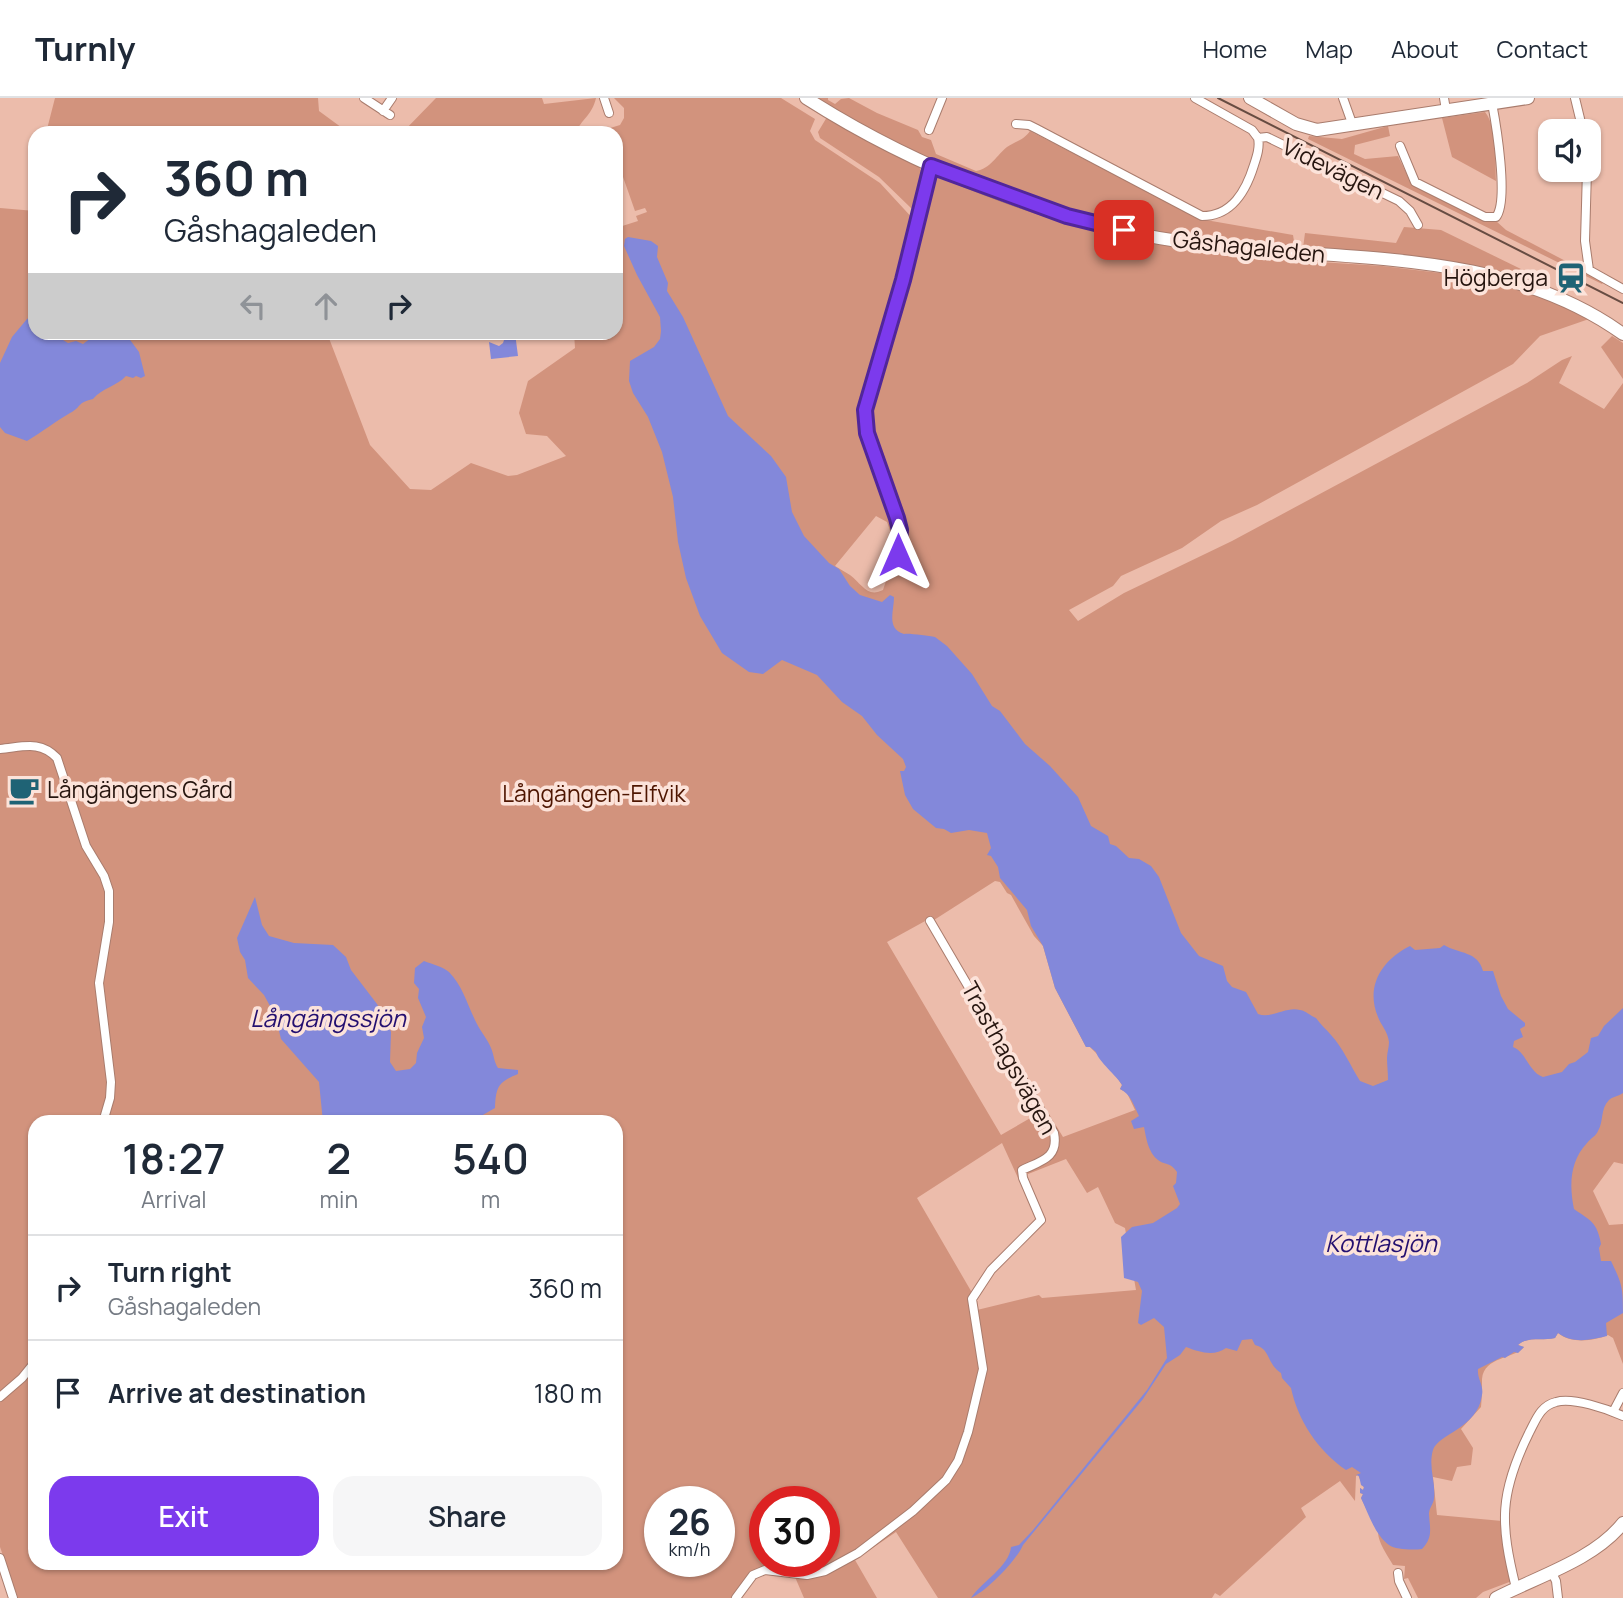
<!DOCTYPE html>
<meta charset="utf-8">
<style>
body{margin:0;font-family:Manrope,sans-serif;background:#f6f6f7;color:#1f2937;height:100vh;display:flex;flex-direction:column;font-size:26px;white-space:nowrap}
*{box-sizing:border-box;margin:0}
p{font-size:23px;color:#747a83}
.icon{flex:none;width:38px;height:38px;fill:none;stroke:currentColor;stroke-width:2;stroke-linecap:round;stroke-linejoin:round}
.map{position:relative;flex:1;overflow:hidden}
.side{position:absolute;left:28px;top:1017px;width:595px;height:455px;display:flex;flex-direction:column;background:#fff;border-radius:21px;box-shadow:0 2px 5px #0004}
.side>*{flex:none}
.hud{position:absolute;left:28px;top:28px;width:595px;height:214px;border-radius:21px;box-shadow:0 2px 5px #0004;background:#fff;color:#1f2937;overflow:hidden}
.controls{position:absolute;left:1538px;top:21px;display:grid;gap:14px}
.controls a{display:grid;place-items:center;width:63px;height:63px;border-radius:14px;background:#fff;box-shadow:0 2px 5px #0004;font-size:35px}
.speed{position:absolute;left:644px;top:1388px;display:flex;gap:14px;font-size:35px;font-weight:700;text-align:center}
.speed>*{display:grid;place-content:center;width:91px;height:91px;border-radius:50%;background:#fff;box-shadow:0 2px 5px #0004;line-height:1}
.speed small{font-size:18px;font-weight:400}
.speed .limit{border:10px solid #d22;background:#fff;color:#111}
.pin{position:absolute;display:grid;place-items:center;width:60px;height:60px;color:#fff;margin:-30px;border-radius:14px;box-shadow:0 4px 10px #0006}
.me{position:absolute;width:77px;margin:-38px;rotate:0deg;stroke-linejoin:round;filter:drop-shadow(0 0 5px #0008)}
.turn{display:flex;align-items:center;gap:24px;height:147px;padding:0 21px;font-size:32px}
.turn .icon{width:91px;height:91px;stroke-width:2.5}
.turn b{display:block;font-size:49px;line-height:60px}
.lanes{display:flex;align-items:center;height:66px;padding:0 21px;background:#0003;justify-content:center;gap:35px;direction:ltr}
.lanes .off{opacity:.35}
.eta{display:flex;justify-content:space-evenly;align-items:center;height:119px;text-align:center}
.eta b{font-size:42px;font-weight:600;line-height:49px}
.primary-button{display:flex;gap:14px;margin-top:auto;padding:14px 21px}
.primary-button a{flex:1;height:80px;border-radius:21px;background:#7c3aed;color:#fff;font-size:28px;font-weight:600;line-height:80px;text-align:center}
.primary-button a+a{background:#f6f6f7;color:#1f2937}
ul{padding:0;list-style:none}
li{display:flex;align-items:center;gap:21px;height:105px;padding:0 21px;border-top:2px solid #e0e1e3}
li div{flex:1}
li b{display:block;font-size:26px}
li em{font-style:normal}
header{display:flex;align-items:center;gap:42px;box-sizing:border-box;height:98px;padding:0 35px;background:#fff;border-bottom:2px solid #e0e1e3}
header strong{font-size:33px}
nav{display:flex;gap:38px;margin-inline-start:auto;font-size:24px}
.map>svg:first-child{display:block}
.green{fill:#d2937d;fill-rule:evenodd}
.water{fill:#8388da}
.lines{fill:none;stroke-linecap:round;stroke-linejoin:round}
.street-casing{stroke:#a97c6d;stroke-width:10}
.secondary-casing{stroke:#a97c6d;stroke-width:14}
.street{stroke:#fff;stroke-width:8}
.secondary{stroke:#fff;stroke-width:12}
.tram{stroke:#674c42;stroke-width:2}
.route-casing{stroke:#51269a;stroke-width:18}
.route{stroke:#7c3aed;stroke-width:12}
.labels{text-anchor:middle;stroke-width:7;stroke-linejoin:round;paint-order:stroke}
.street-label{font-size:23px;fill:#26150f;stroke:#fce3da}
.poi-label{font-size:23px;fill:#26150f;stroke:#fce3da;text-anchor:end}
.park-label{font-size:23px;fill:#4e1500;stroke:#fce3da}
.water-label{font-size:24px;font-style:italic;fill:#230f70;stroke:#fce3da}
</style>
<header>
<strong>Turnly</strong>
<nav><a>Home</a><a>Map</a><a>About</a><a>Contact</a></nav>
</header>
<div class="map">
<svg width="1623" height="1500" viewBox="0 0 1623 1500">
<rect width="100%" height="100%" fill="#ecbcab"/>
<path class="green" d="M55,0H318L319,13L349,35H46Z
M436,0H542L544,6L596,0C592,18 581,21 576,35H402Z
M614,0H781L815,21L810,33L815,42L880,85L916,124L866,293L865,297L871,303L912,166L929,84L935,78L1064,123L1171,147L1259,160L1382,168L1440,175L1524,192L1549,201L1589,221L1540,238L1513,266L1257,407L1221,423L1182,450L1121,478L1113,488L1069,512L1078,523L1124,495L1232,443L1527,285L1562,262L1572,258L1559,285L1604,311L1623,285V1066L1614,1064L1593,1093L1609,1127L1623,1126V1266L1613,1240L1608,1237C1594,1243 1571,1246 1558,1235L1555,1240C1543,1243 1528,1238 1518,1247L1524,1249C1515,1261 1484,1258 1482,1281C1482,1289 1482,1300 1481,1309L1461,1331L1473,1350L1471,1367L1457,1369L1452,1383L1433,1379L1437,1417L1502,1423L1512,1483L1483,1494L1476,1500H1418L1408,1480L1404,1481L1405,1468L1393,1467C1387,1457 1378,1444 1378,1434L1361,1400L1363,1396L1360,1395V1390L1363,1392L1364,1390L1358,1377L1356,1378L1355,1403L1340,1383L1301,1410L1306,1419L1220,1498L1215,1495L1212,1500H938L896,1434L855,1462L877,1500H804L795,1479L768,1474L753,1479L742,1500H18L0,1449V110L35,113V234L327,235L370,347L410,391L431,392L471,365L508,378L517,377L566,358L547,338L526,336L519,315L528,283L575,250L574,235L616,234V130L638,123L636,118L647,114L645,110L635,113L616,59V35H608L607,31L620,27L624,20V10ZM876,418L887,424C898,452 892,465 883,492C867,500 862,486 850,477C845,474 840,471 835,468ZM995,783L1000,784L1007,795L1011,797L1034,838L1043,848L1055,890L1086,949H1090C1101,960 1113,973 1122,987L1120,991L1127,995L1135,1012L1063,1039L1046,1011L1001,1037L887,844L927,822H934ZM35,1024H616V1465H35ZM1002,1045L1018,1080L1066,1061L1087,1095L1098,1089L1115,1125L1125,1130L1136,1192L1042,1200L1039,1197L977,1212L971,1193L917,1100ZM660,1404H719V1463H660ZM765,1404H824V1463H765Z
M815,0H828V2L835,6L841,1L849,0L877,15L918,32L922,39L931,42L936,56L976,73C990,71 997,57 1007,49C1016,43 1024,42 1030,33L1200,121L1293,137L1295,149L1214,143L1166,136L1103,123L1047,106L945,70L894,45Z
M1485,14C1498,31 1495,62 1496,83L1452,59L1442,20Z
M827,19L919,69L923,76L918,112H913L879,79L820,40L818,34Z
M1388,28L1390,38L1355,47L1354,56L1365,61L1398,58L1411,85L1483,122L1496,123L1506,132L1604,183L1602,186L1308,41L1309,38L1342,41Z
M1404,129L1441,132L1523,172L1519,179C1447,161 1376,155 1303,150L1305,135L1396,145Z
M1612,238L1623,245V281L1601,249Z"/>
<path class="water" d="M628,139L651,143L658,148L657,159L668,185L667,193L683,219L728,318L771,358L786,379L792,414L804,438L829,465L839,471L850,488L860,497L882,504L890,497L894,499C894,514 886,530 904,536C909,535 928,538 935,539L947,548L972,576L992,608L1000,613L1025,646L1050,668L1078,699L1091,728L1108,738L1110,746L1116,748L1129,760L1139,761L1151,768L1159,779L1181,835L1199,858L1223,868L1227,883L1232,889L1246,894L1258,916C1272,921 1286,908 1300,912C1307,913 1310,918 1316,920C1321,927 1326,931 1331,937C1343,950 1350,967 1360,983L1373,988L1388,982C1388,974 1387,967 1387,960C1387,955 1389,949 1389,944C1388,934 1381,927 1378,919C1365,888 1382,862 1410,848L1415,852L1440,850L1444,847C1459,856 1478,853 1483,873H1493L1501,898L1508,911L1525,925V928L1520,931L1523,939L1514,943L1513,949C1526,954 1529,974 1543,979L1562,974L1569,966L1575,964L1588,954L1591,940L1598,938L1604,928L1623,910V995C1619,998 1612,999 1609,1002C1600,1011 1604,1023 1598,1033C1596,1038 1591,1040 1587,1045C1570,1063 1569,1087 1574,1111C1591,1123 1597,1124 1601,1146L1599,1150L1601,1163H1611C1622,1186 1623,1189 1623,1215L1606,1225L1607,1238C1591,1242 1572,1246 1558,1235L1555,1240C1543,1243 1528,1238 1518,1247L1524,1249L1518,1255L1514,1254L1505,1260L1502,1259L1478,1271C1477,1281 1484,1287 1482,1297C1478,1330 1438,1336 1433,1352C1428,1369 1436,1384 1434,1401C1433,1407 1429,1410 1429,1416C1430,1432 1433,1439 1422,1451C1414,1452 1396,1452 1389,1447C1375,1437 1368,1415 1361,1400L1363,1396L1360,1395V1390L1363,1392L1364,1389L1361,1387L1359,1378L1356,1377L1361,1375L1352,1369L1346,1372C1317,1352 1298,1322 1291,1290L1282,1280L1281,1275C1266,1265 1271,1251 1255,1247L1252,1241L1242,1242L1237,1253L1226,1250C1214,1259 1199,1254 1186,1249L1180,1257L1166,1266L1143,1301L1023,1447C1017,1462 986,1494 971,1500C982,1483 1009,1469 1011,1449L1019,1447L1033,1432L1147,1292L1167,1260L1164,1229L1154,1220L1141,1227L1138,1225L1142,1193L1138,1184L1124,1180L1121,1139L1132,1129L1153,1125L1177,1110L1180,1106L1173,1088L1176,1085L1177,1074C1169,1063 1166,1068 1158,1062C1148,1055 1146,1039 1144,1029L1134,1031L1131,1023L1139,1018C1134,1008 1131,996 1120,991L1122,987C1116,977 1099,964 1096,954L1090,949H1086L1055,890L1043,848L1031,828L1027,812L1000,780L998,769L991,758L987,757L991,750L987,735L969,732L951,735L944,731L936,730L913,711L905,697L900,673H904L906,669L903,661L877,637L862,618L842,604L817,577L782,562L763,576L749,574L722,555L700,518L686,480L678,444L673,399L662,354L648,319L633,295L629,283L630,263L654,249L660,241L661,233L660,219L637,177L624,148L625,141Z
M35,216V234L64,235L63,242L68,245L76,243L83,246L91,240H95L108,235H125L139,254L145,278L141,280L136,278L133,280L126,278C117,288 102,290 93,301C76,305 82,309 70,315C56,323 42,334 27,343L5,335L0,329V265L12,239L27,221Z
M500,235H515L518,258L491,261L489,244L499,248L503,245L505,239Z
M255,799L262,827L269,838L294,845L333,847L346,859L351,872L377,906L387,924L391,934L390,964L396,973L410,971L416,965L417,955L424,940L422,929L426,919L418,900L419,891L414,885L415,870L424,863C432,866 443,869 449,874C463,888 468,909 477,926C481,934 488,942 491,950C494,957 494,964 498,970L518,972V976C498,984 496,989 495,1010L481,1018L478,1024H323L319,984L281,941L275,917L264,897L248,880L245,862L240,854L237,840Z"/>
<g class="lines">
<g class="street-casing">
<path id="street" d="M364,0L390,17
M604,0L609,15
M1195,0L1252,32L1258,40
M1343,0L1353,28
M1444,0L1446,12
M1575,0L1583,33
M383,13L392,0
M1016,26L1029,27L1037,31L1202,118C1232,118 1246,93 1254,67C1257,58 1260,49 1258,40
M929,32L942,0
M1258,40L1267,39L1399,103L1410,113L1418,127
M1400,48L1415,84L1485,119H1496C1509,103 1496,26 1492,5
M1587,72L1585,143L1589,172L1623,191
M898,457C899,440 901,426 892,411L867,335L865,312L903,182L931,68
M0,651C23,649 40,642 57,660L86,748L104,778L109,793V824L99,885L111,984L110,1000L103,1024
M0,1299L22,1280L35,1264
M1613,1314L1623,1295
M0,1460L13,1500
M1551,1473L1556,1483L1558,1500
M1398,1475L1399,1483L1407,1500
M1516,1490C1500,1425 1499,1396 1529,1335C1536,1322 1540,1308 1556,1304C1573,1299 1607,1311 1623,1318
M736,1500L753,1477L765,1472L807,1477L825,1473L858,1455L913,1413L946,1382L958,1363L968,1334L983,1271L972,1201L991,1172L1041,1122L1023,1080L1022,1072C1041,1063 1059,1060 1054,1035L930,823"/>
</g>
<g class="secondary-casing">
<path id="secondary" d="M806,0C914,69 1051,124 1178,143C1327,166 1495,144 1623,236
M1250,0L1296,26L1317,32L1528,0
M1496,1500C1536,1479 1594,1462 1623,1425"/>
</g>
<use href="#street" class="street"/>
<use href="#secondary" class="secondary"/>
<path class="tram" d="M1218,0L1623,205"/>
</g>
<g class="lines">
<g class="route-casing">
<path id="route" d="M898,457L900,432L897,420L867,335L865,312L903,182L931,68L1067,118L1124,132"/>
</g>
<use href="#route" class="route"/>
</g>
<defs>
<g id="station-bare" transform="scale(2.415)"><path d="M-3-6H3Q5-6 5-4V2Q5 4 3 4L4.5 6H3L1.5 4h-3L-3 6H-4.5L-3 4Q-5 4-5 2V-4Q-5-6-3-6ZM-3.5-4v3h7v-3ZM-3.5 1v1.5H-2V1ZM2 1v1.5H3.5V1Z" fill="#1f6375" stroke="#fce3da" stroke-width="2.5" paint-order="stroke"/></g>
<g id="cafe-bare" transform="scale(2.415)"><path d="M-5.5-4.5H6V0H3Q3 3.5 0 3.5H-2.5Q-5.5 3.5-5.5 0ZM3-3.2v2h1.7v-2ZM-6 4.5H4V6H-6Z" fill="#1f6375" stroke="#fce3da" stroke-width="2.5" paint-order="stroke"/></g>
</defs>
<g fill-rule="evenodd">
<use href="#station-bare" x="1571" y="180"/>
<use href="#cafe-bare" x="24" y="692"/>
</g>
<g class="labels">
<g class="street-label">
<text transform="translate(1333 71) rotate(26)" y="8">Videvägen</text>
<text transform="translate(1249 149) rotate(6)" y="8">Gåshagaleden</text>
<text transform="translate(1009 960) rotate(61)" y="8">Trasthagsvägen</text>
</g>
<g class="poi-label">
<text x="1548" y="188">Högberga</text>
<text x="47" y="700" text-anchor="start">Långängens Gård</text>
</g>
<g class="park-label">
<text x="594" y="704">Långängen-Elfvik</text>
</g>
<g class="water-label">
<text x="328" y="929">Långängssjön</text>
<text x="1381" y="1154">Kottlasjön</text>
</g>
</g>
</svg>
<div class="controls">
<a><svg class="icon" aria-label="sound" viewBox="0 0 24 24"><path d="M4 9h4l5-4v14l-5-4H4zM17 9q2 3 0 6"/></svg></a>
</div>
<div class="speed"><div>26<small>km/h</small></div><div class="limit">30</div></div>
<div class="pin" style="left:1124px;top:132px;background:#d93025"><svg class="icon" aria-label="arrive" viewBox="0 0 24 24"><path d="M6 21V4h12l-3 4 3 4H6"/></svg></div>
<svg class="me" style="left:898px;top:457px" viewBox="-20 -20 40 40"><path d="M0-17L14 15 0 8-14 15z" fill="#7c3aed" stroke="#fff" stroke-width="4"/></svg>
<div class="hud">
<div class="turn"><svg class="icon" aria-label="right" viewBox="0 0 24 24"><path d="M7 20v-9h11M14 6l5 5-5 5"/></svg><div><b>360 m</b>Gåshagaleden</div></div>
<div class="lanes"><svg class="icon off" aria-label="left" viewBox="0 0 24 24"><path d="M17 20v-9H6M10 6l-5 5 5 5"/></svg><svg class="icon off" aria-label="ahead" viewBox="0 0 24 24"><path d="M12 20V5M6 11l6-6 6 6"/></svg><svg class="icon" aria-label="right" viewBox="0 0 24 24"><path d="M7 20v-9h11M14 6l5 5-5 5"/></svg></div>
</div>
<section class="side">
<div class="eta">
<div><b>18:27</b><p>Arrival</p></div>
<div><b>2</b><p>min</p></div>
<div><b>540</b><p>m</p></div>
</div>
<ul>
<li><svg class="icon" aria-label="right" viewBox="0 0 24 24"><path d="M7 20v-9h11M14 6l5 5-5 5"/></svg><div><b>Turn right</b><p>Gåshagaleden</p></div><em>360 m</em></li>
<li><svg class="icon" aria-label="arrive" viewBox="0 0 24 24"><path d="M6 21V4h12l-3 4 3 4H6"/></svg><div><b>Arrive at destination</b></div><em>180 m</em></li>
</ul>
<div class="primary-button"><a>Exit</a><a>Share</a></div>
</section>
</div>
